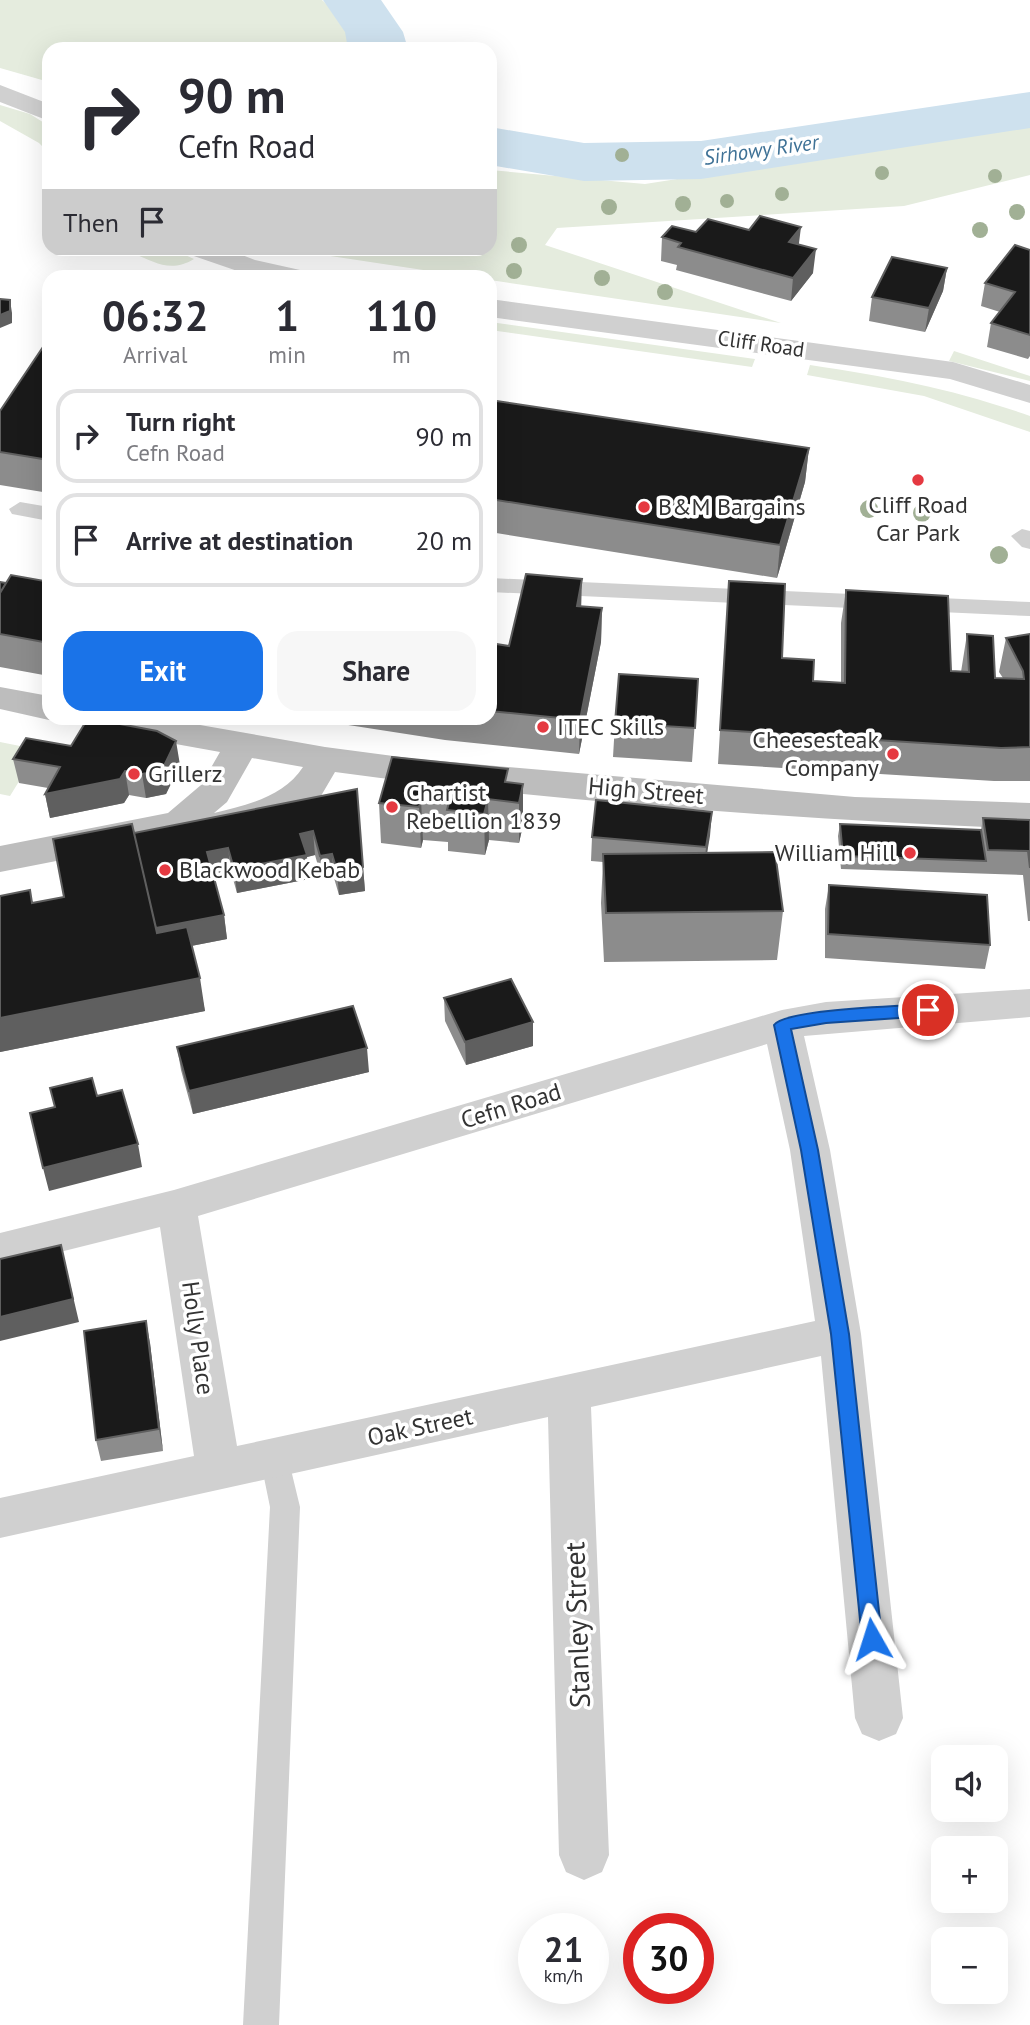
<!DOCTYPE html>
<meta charset="utf-8">
<style>
body{margin:0;font-family:"PT Sans",sans-serif;background:#f7f7f7;color:#2b2b33;height:100vh;display:flex;flex-direction:column;font-size:26px;white-space:nowrap}
*{box-sizing:border-box;margin:0}
p{font-size:23px;color:#7c7c81}
.icon{flex:none;width:38px;height:38px;fill:none;stroke:currentColor;stroke-width:2;stroke-linecap:round;stroke-linejoin:round}
.map{position:relative;flex:1;overflow:hidden}
.drawer{position:absolute;left:42px;top:270px;width:455px;height:455px;display:flex;flex-direction:column;background:#fff;border-radius:21px;box-shadow:0 7px 28px #0002}
.drawer>*{flex:none}
.hud{position:absolute;left:42px;top:42px;width:455px;height:214px;border-radius:21px;box-shadow:0 7px 28px #0002;background:#fff;color:#2b2b33;overflow:hidden}
.tools{position:absolute;left:931px;top:1745px;display:grid;gap:14px}
.tools a{display:grid;place-items:center;width:77px;height:77px;border-radius:14px;background:#fff;box-shadow:0 7px 28px #0002;font-size:35px}
.speed{position:absolute;left:518px;top:1913px;display:flex;gap:14px;font-size:35px;font-weight:700;text-align:center}
.speed>*{display:grid;place-content:center;width:91px;height:91px;border-radius:50%;background:#fff;box-shadow:0 7px 28px #0002;line-height:1}
.speed small{font-size:18px;font-weight:400}
.speed .limit{border:10px solid #d22;background:#fff;color:#111}
.pin{position:absolute;display:grid;place-items:center;width:60px;height:60px;color:#fff;margin:-30px;border:4px solid #fff;border-radius:50%;box-shadow:0 2px 7px #0007}
.me{position:absolute;width:77px;margin:-38px;rotate:354deg;stroke-linejoin:round;filter:drop-shadow(0 0 5px #0008)}
.turn{display:flex;align-items:center;gap:24px;height:147px;padding:0 21px;font-size:32px}
.turn .icon{width:91px;height:91px;stroke-width:2.5}
.turn b{display:block;font-size:49px;line-height:60px}
.then{display:flex;align-items:center;height:66px;padding:0 21px;background:#0003;gap:14px;font-size:26px}
.eta{display:flex;justify-content:space-evenly;align-items:center;height:119px;text-align:center}
.eta b{font-size:42px;font-weight:700;line-height:49px}
.cta{display:flex;gap:14px;margin-top:auto;padding:14px 21px}
.cta a{flex:1;height:80px;border-radius:21px;background:#1a73e8;color:#fff;font-size:28px;font-weight:700;line-height:80px;text-align:center}
.cta a+a{background:#f7f7f7;color:#2b2b33}
ul{padding:0;list-style:none}
li{display:flex;align-items:center;gap:21px;height:94px;margin:0 14px 10px;padding:0 7px;border:4px solid #e1e1e2;border-radius:21px}
li div{flex:1}
li b{display:block;font-size:26px}
li em{font-style:normal}
.map>svg:first-child{display:block}
.green{fill:#e5ecde}
.lines{fill:none;stroke-linecap:round;stroke-linejoin:round}
.river{fill:#cee1ee;fill-rule:evenodd}
.lane{fill:#d0d0d0;fill-rule:evenodd}
.street{fill:#d0d0d0;fill-rule:evenodd}
.secondary{fill:#bdbdbd;fill-rule:evenodd}
.tree{fill:#a1b095}
.wall{fill:#8c8c8c}
.shaded-wall{fill:#5f5f5f}
.building{fill:#1a1a1a;stroke:#5f5f5f;stroke-width:2}
.route{fill:#1a73e8;stroke:#114b97;stroke-width:2}
.poi-dot{fill:#e53941;stroke:#fff;stroke-width:2.5}
.labels{text-anchor:middle;stroke-width:7;stroke-linejoin:round;paint-order:stroke}
.far-water-label{font-size:21px;font-style:italic;fill:#3f7296;stroke:#fff}
.far-street-label{font-size:21px;fill:#333;stroke:#fff}
.poi-label{font-size:24px;fill:#333;stroke:#fff;text-anchor:start}
.street-label{font-size:24px;fill:#333;stroke:#fff}
.near-street-label{font-size:28px;fill:#333;stroke:#fff}
</style>
<div class="map">
<svg width="1030" height="2025" viewBox="0 0 1030 2025">
<rect width="100%" height="100%" fill="#fff"/>
<path class="green" d="M0,0H322L354,29L357,49H49V82L0,68Z
M0,105L30,114L49,126V153L39,143L0,121Z
M1030,124V175L904,206L557,228L545,245L781,323L490,280V276H463L284,249L490,248V170L645,184Z
M117,249H172L194,259C164,277 147,254 117,249Z
M490,322L755,359L752,367L490,330Z
M954,351L1030,376V381L949,361Z
M810,365C890,377 953,389 1030,416V432L924,396L807,375Z
M78,740L92,742L31,762L10,796L0,794V742L55,753Z"/>
<g class="lines">
<path class="river" d="M323,0H381L403,32L408,49H348L345,32Z
M1030,92V128L701,179L584,181L490,165V127L584,143L701,141Z"/>
<path class="lane" d="M20,502L49,507V521L12,514L9,509Z
M1022,529L1030,531V549L1022,547L1011,536Z
M490,578L1030,602V616L490,592Z
M275,1445L286,1449L300,1507L279,2025H243L270,1507L260,1458L264,1449Z"/>
<path class="street" d="M0,85L49,104V121L0,102Z
M184,248H224L255,260L300,270L304,276H252L188,254Z
M490,299L953,362L1030,385V403L950,379L490,317Z
M1030,989V1017L804,1036L830,1150L861,1334L903,1718L896,1734L879,1741L862,1734L855,1718L821,1356L591,1407L609,1855L602,1872L584,1880L566,1872L559,1855L548,1417L0,1538V1498L194,1456L160,1227L0,1267V1233L174,1190L782,1010L826,1002ZM767,1044L790,1150L815,1321L237,1446L198,1216Z"/>
<path class="secondary" d="M0,687L49,696V718H56L49,720L0,709Z
M81,718H160L325,747L416,759L855,797L1030,803V829C798,819 565,803 335,772L318,801L274,822L199,843L179,837L0,872V846L168,813L201,785L220,752L98,730L86,726ZM252,758L303,767C284,797 246,805 214,813L227,802Z"/>
</g>
<g class="tree">
<circle cx="622" cy="155" r="7"/>
<circle cx="882" cy="173" r="7"/>
<circle cx="995" cy="176" r="7"/>
<circle cx="782" cy="194" r="7"/>
<circle cx="727" cy="201" r="7"/>
<circle cx="683" cy="204" r="8"/>
<circle cx="609" cy="207" r="8"/>
<circle cx="1017" cy="212" r="8"/>
<circle cx="980" cy="230" r="8"/>
<circle cx="519" cy="245" r="8"/>
<circle cx="514" cy="271" r="8"/>
<circle cx="602" cy="278" r="8"/>
<circle cx="665" cy="292" r="8"/>
<circle cx="900" cy="505" r="9"/>
<circle cx="869" cy="509" r="9"/>
<circle cx="922" cy="513" r="9"/>
<circle cx="999" cy="555" r="9"/>
</g>
<path class="wall" d="M696,232L799,245L813,273L791,301L676,270L677,265L661,261L662,237Z
M1030,250V356L1028,359L987,347L991,323L1000,312L981,306L985,283Z
M947,268L943,291L925,332L869,321L872,297Z
M49,338V493L0,485V411Z
M490,400L809,448L805,482L777,578L490,532Z
M49,573V676L0,667V582L6,583L44,581Z
M729,581L782,658L813,681L841,683V623L846,590L951,671L961,672L967,634L995,678H1003L999,672L1006,638L1030,634V781H994L718,764Z
M581,606L602,608L601,642L579,754L445,740L303,718H490V643L509,646Z
M698,679L692,762L613,757L615,723Z
M13,759L180,765L166,794L146,798L129,795L124,803L50,818L45,794L48,788L19,783Z
M523,784V825L519,843L489,840L485,855L448,851V842L423,840L421,848L381,843L379,803Z
M357,789L365,891L339,895L334,878L322,880L315,855L307,857L309,879L237,893L231,872L213,876L224,915L227,939L191,946L205,1011L0,1052V896L33,903L64,897L134,833Z
M712,812L707,853L783,911L777,960L604,962L601,903L603,862L591,861L592,837Z
M983,818L1030,820V921H1028L1023,875L841,869L838,836L840,824L981,830Z
M829,885L990,945L985,969L825,958V909Z
M444,998L533,1022V1046L466,1065L445,1021Z
M177,1047L369,1072L193,1114L181,1070Z
M150,1343L163,1451L101,1461L96,1440Z"/>
<path class="shaded-wall" d="M801,227L798,251L789,242Z
M816,249L813,273L791,301L793,278Z
M947,268L943,291L925,332L929,308Z
M10,300L12,313V323L0,328V315Z
M809,448L805,482L777,578L780,545Z
M582,579L581,613L577,606Z
M602,608L601,642L579,754L580,720Z
M176,741L180,765L166,794L146,798L142,774Z
M125,771L129,795L124,803L50,818L45,794Z
M523,784V825L519,843V803Z
M421,799L423,840L421,848L419,807Z
M488,799L489,840L485,855L484,814Z
M712,812L710,836L704,871L706,847Z
M313,831L315,855L307,857L309,879L237,893L234,869L300,834Z
M228,848L231,872L210,876L207,852Z
M332,854L334,878L322,880L320,856Z
M363,867L365,891L339,895L337,871Z
M224,915L227,939L160,952L156,928Z
M200,978L205,1011L0,1052V1018Z
M533,1022V1046L466,1065L465,1042Z
M367,1048L369,1072L193,1114L189,1091Z
M138,1144L142,1167L49,1191L43,1168Z
M61,1245L79,1322L0,1341V1317Z
M146,1321L150,1343L163,1451L159,1429Z"/>
<path class="building" d="M760,216L801,227L789,242L816,249L793,278L678,247L681,243L662,237L672,226L696,232L708,219L749,230Z
M1015,245L1030,250V335L991,323L1015,292L985,283Z
M892,257L947,268L929,308L872,297Z
M0,299L10,300V311L0,315Z
M49,338V460L0,452V411Z
M490,400L809,448L780,545L490,499Z
M49,573V643L0,634V593L11,575L44,581Z
M526,574L582,579L577,606L602,608L580,720L490,711V643L509,646Z
M729,581L785,584L782,658L814,660L813,681L845,683L846,590L948,596L951,671L969,672L967,634L993,636L995,678L1024,679L1023,671L1006,638L1030,634V747L1001,748L720,730Z
M0,582L6,583L0,593Z
M619,674L698,679L695,728L615,723Z
M88,718L157,731L176,741L162,770L142,774L125,771L120,779L45,794L60,767L13,759L26,738L71,746Z
M392,757L508,769L505,782L523,784L519,803L488,799L484,814L447,810L449,802L421,799L419,807L379,803Z
M357,789L363,867L337,871L332,854L320,856L313,831L300,834L307,855L234,869L228,848L207,852L224,915L156,928L134,833Z
M596,800L712,812L706,847L592,837Z
M983,818L1030,820V868L1028,851L988,850Z
M132,824L157,933L187,927L200,978L0,1018V896L30,890L32,903L64,897L53,839Z
M840,824L981,830L986,861L843,856Z
M775,852L783,911L606,913L603,854Z
M829,885L987,895L990,945L828,934Z
M511,979L533,1022L465,1042L444,998Z
M353,1006L367,1048L189,1091L177,1047Z
M92,1078L97,1096L122,1090L138,1144L43,1168L30,1113L55,1107L50,1088Z
M61,1245L73,1299L0,1317V1259Z
M146,1321L159,1429L96,1440L84,1331Z"/>
<path class="route" d="M928,1004L936,1010L928,1016L826,1023L791,1029L818,1150L849,1334L882,1639L879,1646L872,1648L865,1646L862,1639L831,1334L801,1150L774,1025C785,1009 904,1006 928,1004Z"/>
<g class="poi-dot">
<circle cx="918" cy="480" r="7"/>
<circle cx="644" cy="507" r="7"/>
<circle cx="543" cy="727" r="7"/>
<circle cx="893" cy="754" r="7"/>
<circle cx="134" cy="774" r="7"/>
<circle cx="392" cy="807" r="7"/>
<circle cx="910" cy="853" r="7"/>
<circle cx="165" cy="870" r="7"/>
</g>
<g class="labels">
<g class="far-water-label">
<text transform="translate(761 150) rotate(-8)" y="7">Sirhowy River</text>
</g>
<g class="far-street-label">
<text transform="translate(761 344) rotate(8)" y="7">Cliff Road</text>
</g>
<g class="poi-label">
<text x="918" y="513" text-anchor="middle">Cliff Road<tspan x="918" dy="28">Car Park</tspan></text>
<text x="658" y="515">B&amp;M Bargains</text>
<text x="557" y="735">ITEC Skills</text>
<text x="879" y="748" text-anchor="end">Cheesesteak<tspan x="879" dy="28">Company</tspan></text>
<text x="148" y="782">Grillerz</text>
<text x="406" y="801">Chartist<tspan x="406" dy="28">Rebellion 1839</tspan></text>
<text x="896" y="861" text-anchor="end">William Hill</text>
<text x="179" y="878">Blackwood Kebab</text>
</g>
<g class="street-label">
<text transform="translate(646 791) rotate(5)" y="8">High Street</text>
<text transform="translate(511 1106) rotate(-17)" y="8">Cefn Road</text>
<text transform="translate(198 1338) rotate(82)" y="8">Holly Place</text>
<text transform="translate(420 1427) rotate(-12)" y="8">Oak Street</text>
</g>
<g class="near-street-label">
<text transform="translate(577 1625) rotate(-92)" y="10">Stanley Street</text>
</g>
</g>
</svg>
<div class="tools">
<a><svg class="icon" aria-label="sound" viewBox="0 0 24 24"><path d="M4 9h4l5-4v14l-5-4H4zM17 9q2 3 0 6"/></svg></a>
<a>+</a>
<a>−</a>
</div>
<div class="speed"><div>21<small>km/h</small></div><div class="limit">30</div></div>
<div class="pin" style="left:928px;top:1010px;background:#d93025"><svg class="icon" aria-label="arrive" viewBox="0 0 24 24"><path d="M6 21V4h12l-3 4 3 4H6"/></svg></div>
<svg class="me" style="left:872px;top:1639px" viewBox="-20 -20 40 40"><path d="M0-17L14 15 0 8-14 15z" fill="#1a73e8" stroke="#fff" stroke-width="4"/></svg>
<div class="hud">
<div class="turn"><svg class="icon" aria-label="right" viewBox="0 0 24 24"><path d="M7 20v-9h11M14 6l5 5-5 5"/></svg><div><b>90 m</b>Cefn Road</div></div>
<div class="then">Then<svg class="icon" aria-label="arrive" viewBox="0 0 24 24"><path d="M6 21V4h12l-3 4 3 4H6"/></svg></div>
</div>
<section class="drawer">
<div class="eta">
<div><b>06:32</b><p>Arrival</p></div>
<div><b>1</b><p>min</p></div>
<div><b>110</b><p>m</p></div>
</div>
<ul>
<li><svg class="icon" aria-label="right" viewBox="0 0 24 24"><path d="M7 20v-9h11M14 6l5 5-5 5"/></svg><div><b>Turn right</b><p>Cefn Road</p></div><em>90 m</em></li>
<li><svg class="icon" aria-label="arrive" viewBox="0 0 24 24"><path d="M6 21V4h12l-3 4 3 4H6"/></svg><div><b>Arrive at destination</b></div><em>20 m</em></li>
</ul>
<div class="cta"><a>Exit</a><a>Share</a></div>
</section>
</div>
